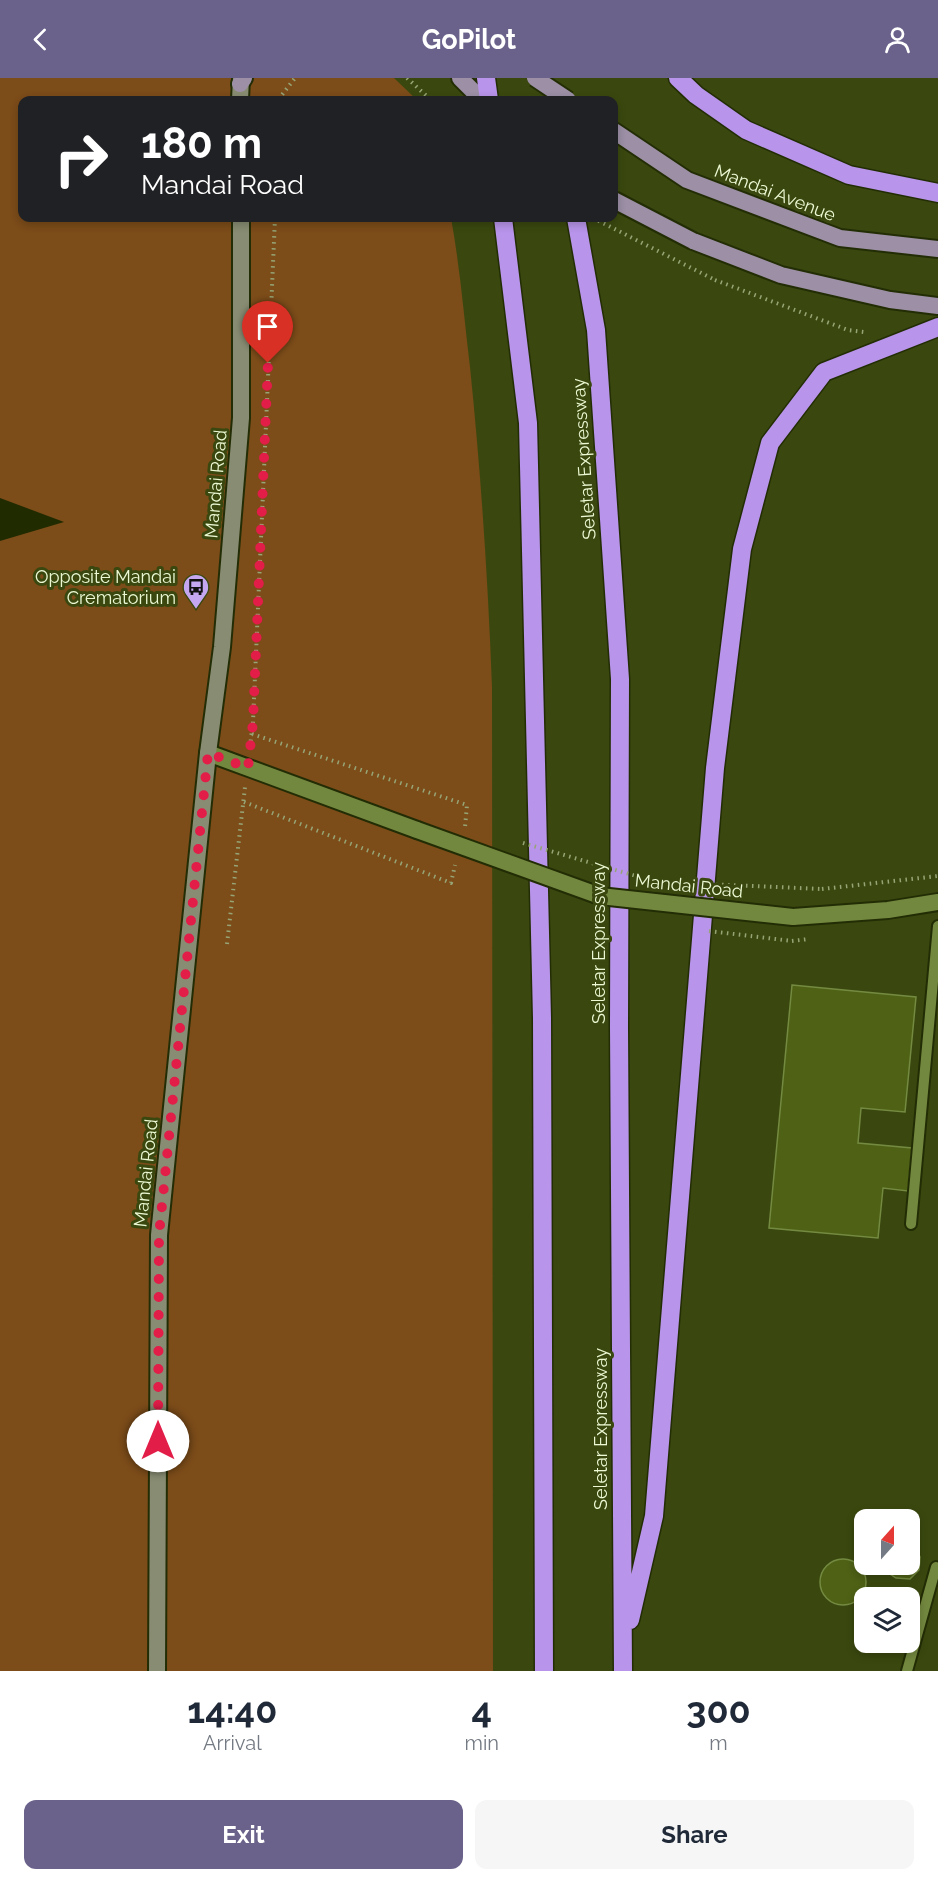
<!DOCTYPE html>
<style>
body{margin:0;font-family:Raleway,sans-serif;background:#f6f6f7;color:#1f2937;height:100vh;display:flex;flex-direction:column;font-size:22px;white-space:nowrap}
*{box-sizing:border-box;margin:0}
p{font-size:20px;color:#747a83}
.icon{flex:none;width:33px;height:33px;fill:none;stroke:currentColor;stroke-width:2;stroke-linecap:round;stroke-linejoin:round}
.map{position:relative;height:1593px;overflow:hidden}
.side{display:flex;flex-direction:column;background:#fff;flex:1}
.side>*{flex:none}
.hud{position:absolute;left:18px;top:18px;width:600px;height:126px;border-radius:12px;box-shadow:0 3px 9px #0003;background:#202124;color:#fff;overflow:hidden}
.needle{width:39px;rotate:21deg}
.controls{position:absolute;left:854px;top:1431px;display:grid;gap:12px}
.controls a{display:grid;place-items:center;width:66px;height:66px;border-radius:12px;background:#fff;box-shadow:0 3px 9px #0003;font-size:30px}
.pin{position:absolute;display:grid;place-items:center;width:51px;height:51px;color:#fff;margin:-62px -26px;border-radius:50% 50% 50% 0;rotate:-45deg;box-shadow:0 0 6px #0007}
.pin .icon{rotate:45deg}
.me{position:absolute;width:66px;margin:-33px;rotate:0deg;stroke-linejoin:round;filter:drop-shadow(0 0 4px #0008)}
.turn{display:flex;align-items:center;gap:21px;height:126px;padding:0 24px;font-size:27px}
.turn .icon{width:78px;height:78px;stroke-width:2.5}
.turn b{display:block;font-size:42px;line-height:51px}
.eta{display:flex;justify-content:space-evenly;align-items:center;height:102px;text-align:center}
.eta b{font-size:36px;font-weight:700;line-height:42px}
.cta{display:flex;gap:12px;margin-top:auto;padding:12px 24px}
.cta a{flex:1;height:69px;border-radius:12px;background:#6a628b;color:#fff;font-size:24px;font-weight:700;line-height:69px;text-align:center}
.cta a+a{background:#f6f6f7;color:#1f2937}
header{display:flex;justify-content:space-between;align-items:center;height:78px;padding:0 24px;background:#6a628b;color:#fff;font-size:27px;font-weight:700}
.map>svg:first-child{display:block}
.green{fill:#7c4c19}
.water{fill:#212b00}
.building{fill:#4e6115;stroke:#748a40;stroke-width:1.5}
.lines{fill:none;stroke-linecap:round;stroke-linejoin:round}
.service-casing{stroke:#232d05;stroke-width:14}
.minor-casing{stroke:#232d05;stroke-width:20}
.secondary-casing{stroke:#232d05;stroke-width:20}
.primary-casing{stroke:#232d05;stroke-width:20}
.motorway-casing{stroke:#232d05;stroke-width:21}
.path{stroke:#97a576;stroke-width:4;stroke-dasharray:1.5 4.5;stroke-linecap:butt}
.service{stroke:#73883f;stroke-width:10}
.minor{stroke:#73883f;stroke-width:16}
.secondary{stroke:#888c72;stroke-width:16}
.primary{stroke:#9c8fa6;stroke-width:16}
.motorway{stroke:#b894ea;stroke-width:18}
.minor-bridge-casing{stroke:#232d05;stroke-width:20;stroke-linecap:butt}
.primary-bridge-casing{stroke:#232d05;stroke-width:20;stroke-linecap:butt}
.path-bridge{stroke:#97a576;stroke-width:4;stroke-dasharray:1.5 4.5;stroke-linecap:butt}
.minor-bridge{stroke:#73883f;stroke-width:16}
.primary-bridge{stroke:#9c8fa6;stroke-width:16}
.route{stroke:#e11d48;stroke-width:10;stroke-dasharray:0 18}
.labels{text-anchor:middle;stroke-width:6;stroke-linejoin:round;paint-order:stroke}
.street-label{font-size:18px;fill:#ecf9d4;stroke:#3a480f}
.poi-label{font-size:18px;fill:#ecf9d4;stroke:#3a480f;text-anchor:end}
</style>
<header><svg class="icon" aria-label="back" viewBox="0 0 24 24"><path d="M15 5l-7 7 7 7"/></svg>GoPilot<svg class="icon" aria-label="person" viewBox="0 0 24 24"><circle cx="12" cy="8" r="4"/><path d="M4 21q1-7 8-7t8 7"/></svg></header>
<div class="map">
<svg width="938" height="1593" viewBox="0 0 938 1593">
<rect width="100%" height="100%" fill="#3a480f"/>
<path class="green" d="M0,0H394L417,22H22V140H451C460,189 464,239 470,289C481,396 488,502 492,609L493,1593H0Z"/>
<path class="water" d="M0,420L64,444L0,463Z"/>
<path class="building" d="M792,907L916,919L905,1034L861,1030L858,1065L912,1070L908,1113L883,1110L878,1160L769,1150Z
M909,1469L917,1473L920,1479L919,1492L910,1501L896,1500L890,1496L886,1486H909Z
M820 1504a23 23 0 1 1 46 0a23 23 0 1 1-46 0Z"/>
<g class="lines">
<g class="service-casing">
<path id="service" d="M911,1146L938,848
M907,1593L936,1489"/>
</g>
<g class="minor-casing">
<path id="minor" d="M208,675L417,752
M793,839L888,832L938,824"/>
</g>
<g class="secondary-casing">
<path id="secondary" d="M240,22L241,0
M157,1593L159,1157L208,675L222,569L241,340V140"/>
</g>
<g class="primary-casing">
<path id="primary" d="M460,0L482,22
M240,6L244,0
M614,53L687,102L840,160L938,171
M693,163L781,197L890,222L938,228"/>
</g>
<g class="motorway-casing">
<path id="motorway" d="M486,0L489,22
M678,0L696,17L746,52L849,97L938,115
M503,140L528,345L542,940L544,1593
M576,140L596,252L620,601L619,949L623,1593
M630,1542L654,1438L715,690L742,471L770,365L824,294L938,249"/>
</g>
<path class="path" d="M407,0L431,22
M281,22V18L295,0
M715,202L848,252L864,254
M252,656L467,727L465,749
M250,669L253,644L275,140
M244,724L451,805L455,787
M822,811L938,798
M792,863L809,861
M227,866L245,709"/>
<use href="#service" class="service"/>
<use href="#minor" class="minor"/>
<use href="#secondary" class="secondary"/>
<use href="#primary" class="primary"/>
<use href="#motorway" class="motorway"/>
<g class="minor-bridge-casing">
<path id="minor-bridge" d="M417,752L600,818L793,839"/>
</g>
<g class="primary-bridge-casing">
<path id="primary-bridge" d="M535,0L568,22
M614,122L693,163"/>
</g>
<path class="path-bridge" d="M593,140L715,202
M523,765L643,800
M704,806L822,811
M709,853L792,863"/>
<use href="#minor-bridge" class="minor-bridge"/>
<use href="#primary-bridge" class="primary-bridge"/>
</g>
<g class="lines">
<path class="route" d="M158,1363L159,1157L208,675L248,690L253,644L268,285"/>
</g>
<defs>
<g id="bus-pin" transform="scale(1.35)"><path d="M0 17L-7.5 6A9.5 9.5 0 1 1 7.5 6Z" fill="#c5a7f1" stroke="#3a480f"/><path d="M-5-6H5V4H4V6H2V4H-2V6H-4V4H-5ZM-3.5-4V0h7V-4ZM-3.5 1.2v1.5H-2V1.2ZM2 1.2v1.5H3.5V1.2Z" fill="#111"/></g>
</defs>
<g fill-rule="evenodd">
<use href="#bus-pin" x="196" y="509"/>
</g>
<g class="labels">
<g class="street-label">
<text transform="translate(775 115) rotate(21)" y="6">Mandai Avenue</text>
<text transform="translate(584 381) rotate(-94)" y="6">Seletar Expressway</text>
<text transform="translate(216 406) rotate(-85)" y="6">Mandai Road</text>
<text transform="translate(689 808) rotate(6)" y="6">Mandai Road</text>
<text transform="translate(599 865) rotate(-90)" y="6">Seletar Expressway</text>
<text transform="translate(146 1095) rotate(-84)" y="6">Mandai Road</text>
<text transform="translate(601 1351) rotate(-90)" y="6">Seletar Expressway</text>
</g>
<g class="poi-label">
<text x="176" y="505">Opposite Mandai<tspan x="176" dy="21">Crematorium</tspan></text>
</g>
</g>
</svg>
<div class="controls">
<a><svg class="needle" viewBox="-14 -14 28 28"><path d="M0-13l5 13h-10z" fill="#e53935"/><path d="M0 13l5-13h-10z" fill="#747a83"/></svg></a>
<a><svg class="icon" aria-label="layers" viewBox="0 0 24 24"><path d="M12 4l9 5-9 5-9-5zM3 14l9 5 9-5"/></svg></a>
</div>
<div class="pin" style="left:268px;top:285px;background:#d93025"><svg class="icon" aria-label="arrive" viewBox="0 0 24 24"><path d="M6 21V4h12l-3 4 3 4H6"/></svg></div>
<svg class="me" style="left:158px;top:1363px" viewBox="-20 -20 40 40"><circle r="19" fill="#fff"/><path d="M0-13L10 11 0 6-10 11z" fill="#e11d48"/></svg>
<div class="hud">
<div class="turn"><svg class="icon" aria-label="right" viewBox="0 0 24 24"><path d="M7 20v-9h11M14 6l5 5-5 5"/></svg><div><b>180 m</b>Mandai Road</div></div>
</div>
</div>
<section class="side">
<div class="eta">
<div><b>14:40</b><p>Arrival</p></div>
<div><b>4</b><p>min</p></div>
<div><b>300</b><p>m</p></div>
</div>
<div class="cta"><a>Exit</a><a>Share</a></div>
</section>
